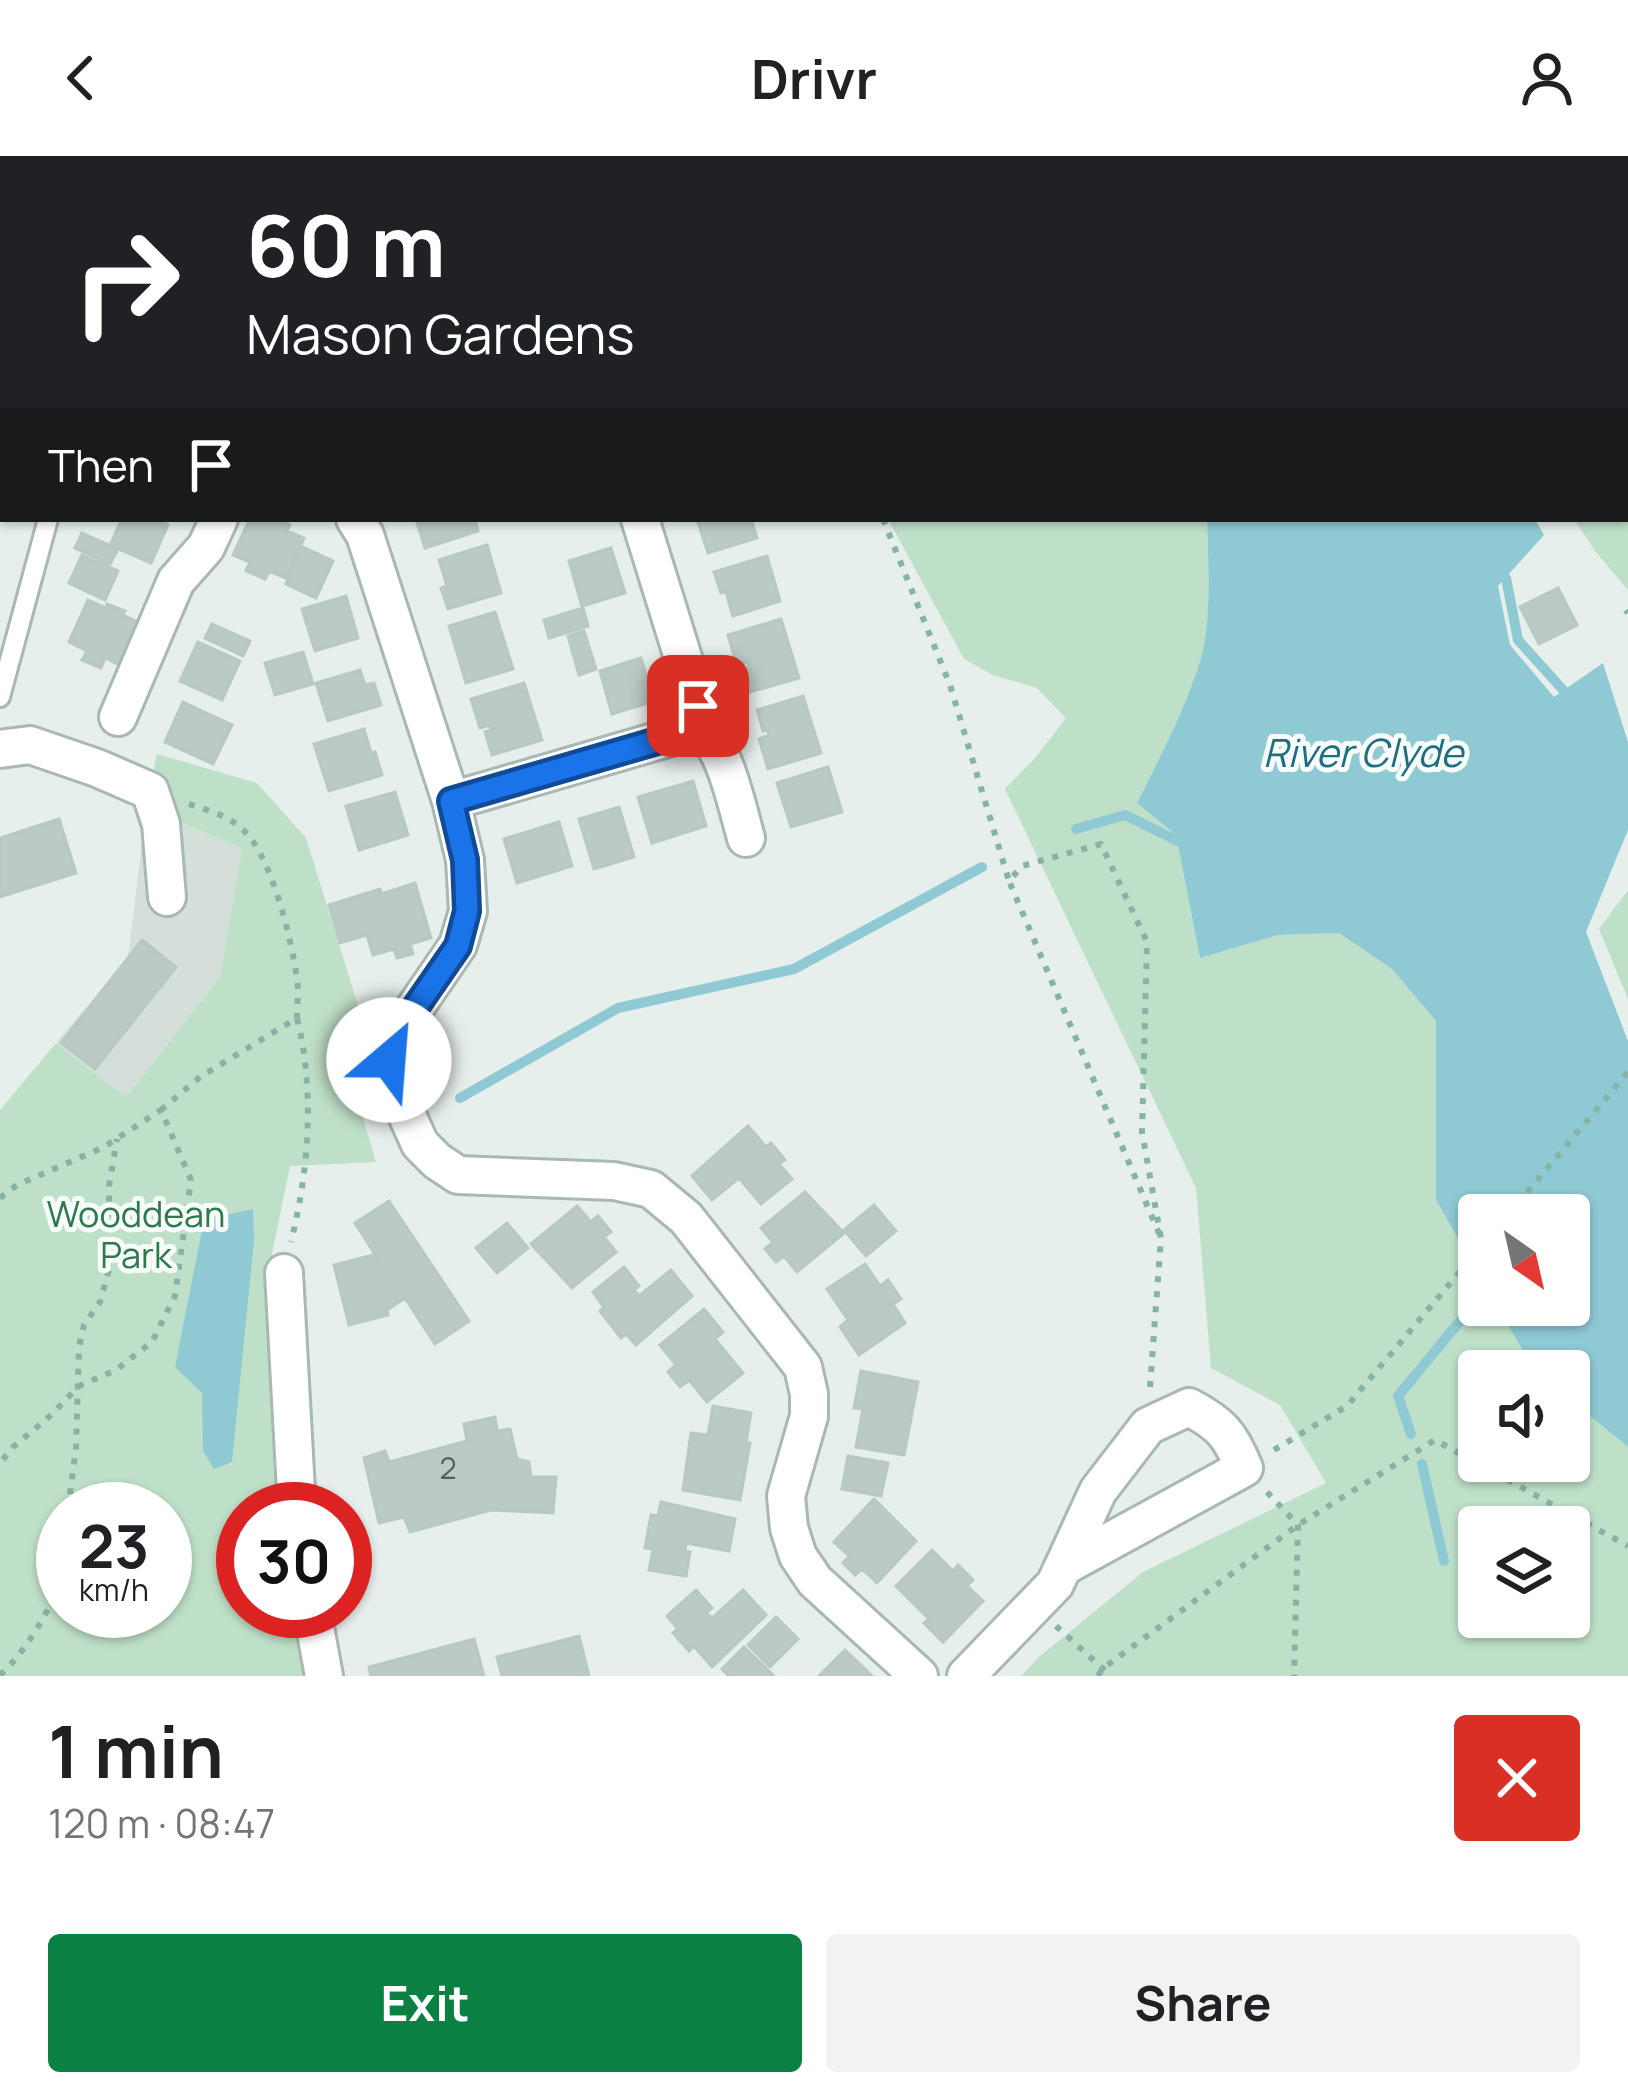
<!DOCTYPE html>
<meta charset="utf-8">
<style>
body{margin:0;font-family:Manrope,sans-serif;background:#f2f2f2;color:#202124;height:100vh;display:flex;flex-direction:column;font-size:45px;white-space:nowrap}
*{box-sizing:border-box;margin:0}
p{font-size:39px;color:#757577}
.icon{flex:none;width:66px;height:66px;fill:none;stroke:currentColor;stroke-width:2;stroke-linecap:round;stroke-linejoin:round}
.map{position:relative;height:1520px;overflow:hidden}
.drawer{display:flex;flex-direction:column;background:#fff;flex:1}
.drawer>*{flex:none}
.banner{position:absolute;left:0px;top:0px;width:1629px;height:366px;box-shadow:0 3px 9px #0004;background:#202124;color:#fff;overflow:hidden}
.needle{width:78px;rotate:146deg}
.fabs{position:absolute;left:1458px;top:1038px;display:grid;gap:24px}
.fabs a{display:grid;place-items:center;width:132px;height:132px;border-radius:12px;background:#fff;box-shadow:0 3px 9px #0004;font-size:60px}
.speed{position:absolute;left:36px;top:1326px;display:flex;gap:24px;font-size:60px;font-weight:700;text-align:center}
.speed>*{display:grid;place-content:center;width:156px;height:156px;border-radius:50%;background:#fff;box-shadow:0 3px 9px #0004;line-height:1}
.speed small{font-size:30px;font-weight:400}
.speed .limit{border:18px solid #d22;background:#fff;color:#111}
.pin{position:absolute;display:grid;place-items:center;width:102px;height:102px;color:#fff;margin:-51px;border-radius:24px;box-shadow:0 6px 18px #0006}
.me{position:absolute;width:132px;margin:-66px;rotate:27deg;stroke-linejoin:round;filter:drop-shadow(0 0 9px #0008)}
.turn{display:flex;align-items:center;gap:42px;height:252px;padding:0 48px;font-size:54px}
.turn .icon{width:156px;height:156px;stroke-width:2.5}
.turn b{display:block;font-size:84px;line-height:102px}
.then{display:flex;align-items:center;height:114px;padding:0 48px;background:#0003;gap:24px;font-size:45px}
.round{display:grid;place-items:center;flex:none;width:126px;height:126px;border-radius:12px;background:#f2f2f2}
.headline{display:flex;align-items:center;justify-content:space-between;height:204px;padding:0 48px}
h1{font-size:72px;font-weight:700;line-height:90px}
.action{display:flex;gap:24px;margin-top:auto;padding:24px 48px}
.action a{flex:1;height:138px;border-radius:12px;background:#0b8043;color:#fff;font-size:48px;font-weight:700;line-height:138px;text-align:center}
.action a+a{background:#f2f2f2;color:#202124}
header{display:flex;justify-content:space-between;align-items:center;height:156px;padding:0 48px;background:#fff;font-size:54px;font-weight:700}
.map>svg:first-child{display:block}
.built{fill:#d4dfda}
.green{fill:#bfe0c8;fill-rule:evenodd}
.water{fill:#8ec9d4}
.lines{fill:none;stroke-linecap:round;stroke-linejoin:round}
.stream{stroke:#8ec9d4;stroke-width:10}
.building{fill:#bbcac4;stroke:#b8c9c2;stroke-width:3}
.service-casing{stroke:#a8b8b2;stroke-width:24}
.minor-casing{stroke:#a8b8b2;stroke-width:42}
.path{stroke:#86b3a5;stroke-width:6;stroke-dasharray:6 9;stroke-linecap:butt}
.service{stroke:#fff;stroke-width:18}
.minor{stroke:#fff;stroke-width:36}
.route-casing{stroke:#114b97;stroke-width:30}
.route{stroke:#1a73e8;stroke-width:21}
.labels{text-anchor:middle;stroke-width:10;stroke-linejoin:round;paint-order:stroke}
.number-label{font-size:30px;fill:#4a645c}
.park-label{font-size:36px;fill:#2d7a4b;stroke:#f7fbf9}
.water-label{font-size:39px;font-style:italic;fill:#1c6f80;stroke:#f7fbf9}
</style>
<header><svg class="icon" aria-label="back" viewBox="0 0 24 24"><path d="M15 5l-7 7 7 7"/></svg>Drivr<svg class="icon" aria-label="person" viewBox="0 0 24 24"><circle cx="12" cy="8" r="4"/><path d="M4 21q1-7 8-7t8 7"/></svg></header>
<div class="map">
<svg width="1628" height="1520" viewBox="0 0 1628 1520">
<rect width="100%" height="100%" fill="#e6efeb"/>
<path class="built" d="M146,652L242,692L220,823L126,941L56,887L128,802Z"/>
<path class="green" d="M154,0H1057L1058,3H159Z
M1389,0H1628V434L1595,395L1574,363H1626V3H1391Z
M888,363H1207C1208,403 1212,464 1201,502C1186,552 1160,601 1137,647L1176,679L1200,802L1278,779L1339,777L1392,813L1436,865V1044L1479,1119V1149H1496L1535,1215H1479V1305H1569V1243L1628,1291V1520H1021L1040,1500L1143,1416L1326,1327L1280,1249L1211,1212L1196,1032L1005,633L1036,601L1066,562L1037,532L993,519L964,503ZM1479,1371H1569V1461H1479Z
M157,598L257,627L306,682L360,856L350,918L376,1006L290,1010L266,1128L277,1353H243V1455H296L310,1520H0V954L56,887L126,941L220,822L242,692L146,652ZM63,1353H165V1455H63Z
M1628,734V843L1599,773Z"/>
<path class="water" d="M1207,363H1535L1544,379L1498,430L1510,489L1554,541L1603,507L1628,586V674L1586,776L1628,885V1291L1569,1243V1215H1535L1496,1149H1569V1059H1479V1119L1436,1044V865L1392,813L1339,777L1278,779L1200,802L1176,679L1137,647C1160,601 1186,552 1201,502C1212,464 1208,403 1207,363Z
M253,1053L254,1084L232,1306L214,1313L203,1295L202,1237L175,1211L204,1064Z"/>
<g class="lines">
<path class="stream" d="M1506,422L1518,484L1564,535
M1076,673L1125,659L1182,687L1190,685
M460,942L618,852L794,813L982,711
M1411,1278L1398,1240L1479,1142
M1422,1308L1444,1405"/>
</g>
<path class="building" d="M122,363H156L168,369L151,407L110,389Z
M250,363L269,366L270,363H278L290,369L287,375L304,382L286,422L269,415L265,423L246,415L250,406L233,399Z
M416,363H475L478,375L425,392Z
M697,363H751L757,382L708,397Z
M82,377L118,393L110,408L75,392Z
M487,389L501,437L448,453L441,432L447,430L439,404Z
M303,391L333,405L316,442L286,428Z
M611,392L625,437L582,450L569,405Z
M82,399L118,415L105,444L69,427Z
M767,400L780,445L733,460L726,436L721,437L714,416Z
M1558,432L1577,469L1539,488L1520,451Z
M346,440L358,482L315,495L302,453Z
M88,444L106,452L107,448L125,455L123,459L142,468L122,510L105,502L101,512L82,504L87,495L69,486Z
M583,452L588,470L549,482L544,464Z
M495,456L513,513L466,527L449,470Z
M781,463L799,522L750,536L743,513L749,511L748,506L737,510L728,479Z
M212,468L250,485L243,500L205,482Z
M584,475L596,513L579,519L568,480Z
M198,486L240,505L222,544L180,525Z
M303,496L313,528L275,539L265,507Z
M641,502L654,545L612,558L600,515Z
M360,514L365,529L374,527L381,549L328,565L316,527Z
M524,527L542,584L492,599L485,576L491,574L490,569L480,572L471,543Z
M803,540L821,597L768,613L759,583L769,579L767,574L763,575L757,554Z
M183,546L232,569L213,608L165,586Z
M364,573L371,597L375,596L382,619L329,635L314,588Z
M828,611L842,656L791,671L777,627Z
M693,625L706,670L652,687L638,641Z
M395,636L408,679L359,694L346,650Z
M619,651L634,701L594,713L579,663Z
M59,663L76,717L0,741V682Z
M559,666L572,710L517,727L504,683Z
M415,727L431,782L410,788L413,798L397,802L394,793L373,799L367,779L340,787L329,749L380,733L382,738Z
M142,784L176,811L95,913L61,887Z
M748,970L766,991L771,987L785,1004L779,1008L792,1023L761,1048L739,1022L712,1044L692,1020Z
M805,1036L844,1077L797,1116L784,1100L776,1106L765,1093L773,1086L761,1072Z
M389,1045L469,1165L435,1188L405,1142L387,1154L388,1159L349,1169L334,1109L373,1099L375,1106L378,1103L355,1067Z
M874,1049L896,1075L866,1100L844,1074Z
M577,1050L591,1066L598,1060L611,1076L604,1081L616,1096L572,1132L531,1088Z
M507,1067L528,1092L497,1117L476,1092Z
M865,1108L880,1130L888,1124L901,1143L893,1148L905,1167L859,1199L840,1171L848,1164L827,1133Z
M624,1111L639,1130L634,1134L639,1140L671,1114L692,1140L636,1189L626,1178L621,1182L600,1155L604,1151L593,1136Z
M704,1153L723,1176L715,1183L743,1217L707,1246L689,1224L680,1231L668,1216L676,1209L660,1189Z
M861,1215L918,1226L904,1299L856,1291L863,1253L854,1252Z
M713,1250L751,1257L746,1286L750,1287L740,1344L683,1334L691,1277L708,1279Z
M495,1261L497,1275L510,1273L517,1303L529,1306L531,1321H556L553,1357L491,1354L410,1376L404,1361L379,1367L364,1302L385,1295L389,1306L467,1285L464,1268Z
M848,1300L888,1307L881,1340L842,1333Z
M874,1343L916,1385L877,1427L862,1413L855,1419L843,1407L849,1400L834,1386Z
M661,1346L735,1363L729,1395L686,1387L685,1395L690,1396L686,1420L649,1414L653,1393L645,1392L651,1359L658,1360Z
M932,1394L953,1415L958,1409L973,1424L967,1430L983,1445L943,1486L924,1467L929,1463L896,1430Z
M696,1434L712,1452L707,1457L712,1462L743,1434L766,1459L712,1511L694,1490L689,1495L673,1477L678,1473L667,1460Z
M776,1461L798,1483L770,1511L748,1489Z
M579,1480L589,1520H502L497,1501Z
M474,1483L484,1520H371L369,1511Z
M744,1491L773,1519L772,1520H729L722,1513Z
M845,1494L863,1511L872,1520H819Z"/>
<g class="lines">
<g class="service-casing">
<path id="service" d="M121,0V3
M0,541L48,363"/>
</g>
<g class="minor-casing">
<path id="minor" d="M355,363L365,379L451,645L465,704L468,755L458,789L395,881L389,904L396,935L420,988L437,1005L458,1019L614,1025L651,1033L686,1062L803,1211L809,1238V1260L786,1340L789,1372L798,1400L815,1425L919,1520
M118,561L176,425L206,391L219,363
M697,565C726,594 735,643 746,682
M0,593L30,589L97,612L150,635L161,668L167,741
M451,645L671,581L697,565L698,550L640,363
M284,1117L297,1353
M312,1455L324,1520
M966,1520L1055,1428L1063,1411L1244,1312C1230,1278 1221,1268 1189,1251L1148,1270L1098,1335L1063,1411"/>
</g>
<path class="path" d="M883,363L950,529L1009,725
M1626,454L1628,457
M189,648C207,654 227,659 241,672C271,696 292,785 297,823C299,836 297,849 297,862
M161,954L200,921L297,862C315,934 309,1014 291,1086
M0,1042L17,1029L104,991L161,954L191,1024L175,1140L152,1186L116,1214L79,1230L50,1260L13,1291L0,1307
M1508,1059L1628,916
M1150,1231L1161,1082L1142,976L1147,786L1101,688L1022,710L1009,725L1161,1082
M1274,1294L1347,1250L1479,1093
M1267,1336L1298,1369L1294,1520
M68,1353L76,1292L79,1191L84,1169L100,1146L109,1114V1030L117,983
M1056,1470L1111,1520
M0,1519C19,1503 48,1460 55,1435C60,1420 61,1402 63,1386
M1098,1520L1102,1513L1298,1369L1435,1284L1628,1390"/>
<use href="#service" class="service"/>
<use href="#minor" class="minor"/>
</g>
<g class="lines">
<g class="route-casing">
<path id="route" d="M389,904L395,881L458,790L467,755L465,704L451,645L671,581L698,565V550"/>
</g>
<use href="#route" class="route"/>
</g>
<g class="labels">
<g class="number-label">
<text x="448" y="1323">2</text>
</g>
<g class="park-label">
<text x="136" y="1071">Wooddean<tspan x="136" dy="41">Park</tspan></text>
</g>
<g class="water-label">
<text x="1363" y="611">River Clyde</text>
</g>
</g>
</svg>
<div class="fabs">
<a><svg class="needle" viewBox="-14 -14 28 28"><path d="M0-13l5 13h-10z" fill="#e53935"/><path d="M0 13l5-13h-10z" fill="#757577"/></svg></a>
<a><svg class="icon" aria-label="sound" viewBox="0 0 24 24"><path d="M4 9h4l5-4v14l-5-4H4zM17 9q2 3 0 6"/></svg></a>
<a><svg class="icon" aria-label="layers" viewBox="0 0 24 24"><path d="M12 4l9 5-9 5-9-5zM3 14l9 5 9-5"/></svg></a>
</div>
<div class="speed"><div>23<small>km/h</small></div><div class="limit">30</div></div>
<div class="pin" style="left:698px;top:550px;background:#d93025"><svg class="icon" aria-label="arrive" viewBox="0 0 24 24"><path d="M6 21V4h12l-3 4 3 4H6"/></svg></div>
<svg class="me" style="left:389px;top:904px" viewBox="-20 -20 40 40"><circle r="19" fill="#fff"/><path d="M0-13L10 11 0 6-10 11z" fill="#1a73e8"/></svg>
<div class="banner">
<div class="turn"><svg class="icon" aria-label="right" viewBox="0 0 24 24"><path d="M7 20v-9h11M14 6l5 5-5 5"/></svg><div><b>60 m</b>Mason Gardens</div></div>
<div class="then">Then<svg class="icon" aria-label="arrive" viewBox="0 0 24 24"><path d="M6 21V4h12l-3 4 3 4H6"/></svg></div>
</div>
</div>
<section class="drawer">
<div class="headline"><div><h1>1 min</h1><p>120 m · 08:47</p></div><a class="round" style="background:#d93025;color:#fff"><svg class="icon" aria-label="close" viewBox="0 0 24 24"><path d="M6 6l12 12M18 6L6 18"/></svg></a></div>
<div class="action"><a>Exit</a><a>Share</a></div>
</section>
